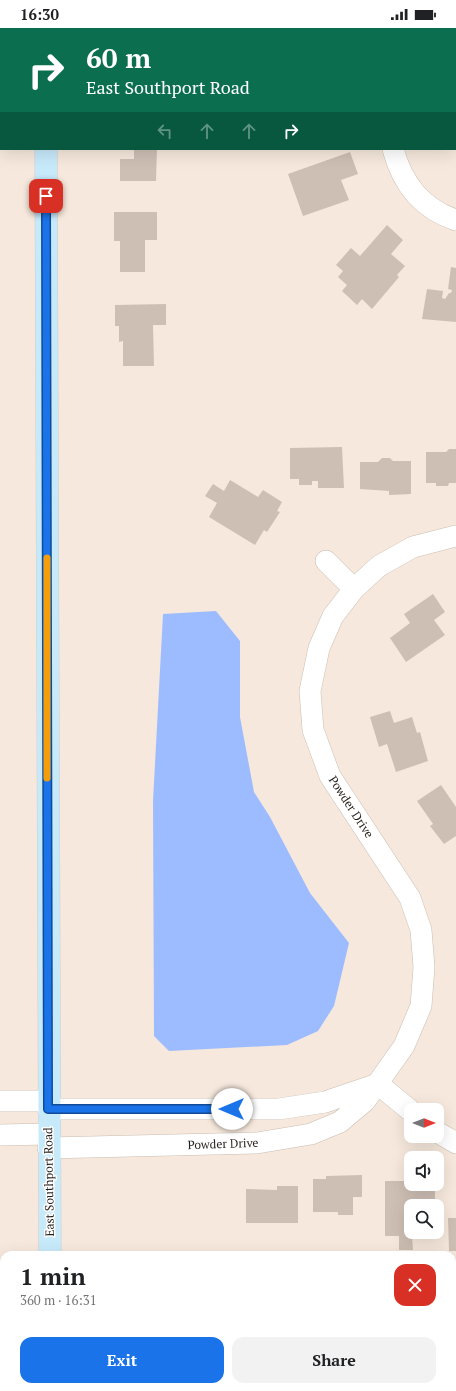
<!DOCTYPE html>
<meta charset="utf-8">
<style>
body{margin:0;font-family:"PT Serif",serif;background:#f2f2f2;color:#202124;height:100vh;display:flex;flex-direction:column;font-size:15px;white-space:nowrap}
*{box-sizing:border-box;margin:0}
p{font-size:13px;color:#757577}
.icon{flex:none;width:22px;height:22px;fill:none;stroke:currentColor;stroke-width:2;stroke-linecap:round;stroke-linejoin:round}
.map{position:relative;flex:1;overflow:hidden}
.side{position:absolute;left:0px;top:1223px;width:456px;height:140px;display:flex;flex-direction:column;background:#fff;border-radius:12px 12px 0 0;box-shadow:0 4px 16px #0002}
.side>*{flex:none}
.banner{position:absolute;left:0px;top:0px;width:456px;height:122px;box-shadow:0 4px 16px #0002;background:#0b6e4f;color:#fff;overflow:hidden}
.needle{width:26px;rotate:90deg}
.controls{position:absolute;left:404px;top:1075px;display:grid;gap:8px}
.controls a{display:grid;place-items:center;width:40px;height:40px;border-radius:8px;background:#fff;box-shadow:0 4px 16px #0002;font-size:20px}
.pin{position:absolute;display:grid;place-items:center;width:34px;height:34px;color:#fff;margin:-17px;border-radius:8px;box-shadow:0 2px 6px #0006}
.me{position:absolute;width:44px;margin:-22px;rotate:270deg;stroke-linejoin:round;filter:drop-shadow(0 0 3px #0008)}
.turn{display:flex;align-items:center;gap:14px;height:84px;padding:0 20px;font-size:18px}
.turn .icon{width:52px;height:52px;stroke-width:2.5}
.turn b{display:block;font-size:28px;line-height:34px}
.lanes{display:flex;align-items:center;height:38px;padding:0 20px;background:#0003;justify-content:center;gap:20px;direction:ltr}
.lanes .off{opacity:.35}
.round{display:grid;place-items:center;flex:none;width:42px;height:42px;border-radius:12px;background:#f2f2f2}
.headline{display:flex;align-items:center;justify-content:space-between;height:68px;padding:0 20px}
h1{font-size:24px;font-weight:800;line-height:30px}
.primary-button{display:flex;gap:8px;margin-top:auto;padding:8px 20px}
.primary-button a{flex:1;height:46px;border-radius:12px;background:#1a73e8;color:#fff;font-size:16px;font-weight:800;line-height:46px;text-align:center}
.primary-button a+a{background:#f2f2f2;color:#202124}
.status{display:flex;justify-content:space-between;align-items:center;height:28px;padding:0 20px;background:#fff;direction:ltr}
.status svg{height:11px;fill:currentColor}
.map>svg:first-child{display:block}
.water{fill:#9dbcff}
.building{fill:#cebfb4}
.lines{fill:none;stroke-linecap:round;stroke-linejoin:round}
.minor-casing{stroke:#cabdb1;stroke-width:22}
.major-casing{stroke:#cfcecd;stroke-width:23}
.minor{stroke:#fff;stroke-width:21}
.major{stroke:#c7eafb;stroke-width:22}
.route-casing{stroke:#114b97;stroke-width:10}
.route{stroke:#1a73e8;stroke-width:7}
.slow{stroke:#f59e0b;stroke-width:7}
.labels{text-anchor:middle;stroke-width:3;stroke-linejoin:round;paint-order:stroke}
.street-label{font-size:12px;fill:#241f1b;stroke:#fff}
</style>
<div class="status"><b>16:30</b><svg viewBox="0 0 49 12"><path d="M0 12V9h3v3zM5 12V6h3v6zM10 12V3h3v9zM15 12V0h3v12zM26 1h20v11H26zM47 4h2v5h-2z"/></svg></div>
<div class="map">
<svg width="456" height="1363" viewBox="0 0 456 1363">
<rect width="100%" height="100%" fill="#f6e8dc"/>
<path class="water" d="M216,583L240,613V689L254,764L270,789L310,865L349,915L334,978L318,1003L287,1017L169,1023L154,1008L153,773L163,586Z"/>
<path class="building" d="M134,121H157L156,153H120V131H134Z
M350,124L358,146L341,152L349,172L303,188L288,146Z
M114,184H157V212H145V244H120V213H114Z
M387,197L403,212L391,226L405,238L397,247L399,249L372,281L362,271L357,277L342,263L347,257L338,249L343,243L336,237L351,220L360,228Z
M451,239L456,240V294L422,291L427,261L443,263L442,270L445,271L449,265H451L452,262L448,261Z
M166,276V297H153L154,338H123V313L119,314V298H115V277Z
M342,419L344,460H318V453H312V457H299V451H290V420Z
M449,421H456V455H449L448,458H436V455H426V424H446Z
M382,430H390L393,433H411V466L389,467V463L360,461V434H378Z
M230,452L258,469L263,462L282,474L277,483L280,484L267,504L264,502L255,517L209,489L217,475L205,468L213,456L224,463Z
M433,566L445,584L434,592L445,607L406,634L390,610L410,595L404,586Z
M390,683L394,695L412,689L417,705L420,704L428,733L396,744L387,716L379,719L370,689Z
M441,757L456,779V808L444,816L430,798L433,796L417,773Z
M362,1147V1169H353V1187H338V1184H313V1151H326V1148Z
M407,1149H411V1156H435V1175H425V1178H411V1204H425V1208H412L413,1222H399V1208H385V1153H407Z
M277,1158H298V1195H246V1161L277,1162Z
M448,1190H456V1223H449Z"/>
<g class="lines">
<g class="minor-casing">
<path id="minor" d="M450,0V1
M455,20L456,25
M393,121C402,155 422,181 456,192
M326,533L354,561
M378,1056L411,1083
M0,1073H48
M48,1081H279L325,1074L378,1056
M437,1104L456,1115
M0,1107L48,1106
M48,1120L257,1115L311,1106L340,1094L365,1073L404,1018L421,978L424,939L421,902L410,870L330,748L313,702L310,663L319,620L333,588L354,561L379,538L413,519L456,508"/>
</g>
<g class="major-casing">
<path id="major" d="M46,0V1
M46,121L50,1227
M52,1359V1363"/>
</g>
<use href="#minor" class="minor"/>
<use href="#major" class="major"/>
</g>
<g class="lines">
<g class="route-casing">
<path id="route" d="M46,168L48,1081H232"/>
</g>
<use href="#route" class="route"/>
<path class="slow" d="M47,530V750"/>
</g>
<g class="labels">
<g class="street-label">
<text transform="translate(351 779) rotate(57)" y="4">Powder Drive</text>
<text transform="translate(223 1116) rotate(-2)" y="4">Powder Drive</text>
<text transform="translate(49 1154) rotate(-91)" y="4">East Southport Road</text>
</g>
</g>
</svg>
<div class="controls">
<a><svg class="needle" viewBox="-14 -14 28 28"><path d="M0-13l5 13h-10z" fill="#e53935"/><path d="M0 13l5-13h-10z" fill="#757577"/></svg></a>
<a><svg class="icon" aria-label="sound" viewBox="0 0 24 24"><path d="M4 9h4l5-4v14l-5-4H4zM17 9q2 3 0 6"/></svg></a>
<a><svg class="icon" aria-label="search" viewBox="0 0 24 24"><circle cx="10" cy="10" r="6"/><path d="M15 15l6 6"/></svg></a>
</div>
<div class="pin" style="left:46px;top:168px;background:#d93025"><svg class="icon" aria-label="arrive" viewBox="0 0 24 24"><path d="M6 21V4h12l-3 4 3 4H6"/></svg></div>
<svg class="me" style="left:232px;top:1081px" viewBox="-20 -20 40 40"><circle r="19" fill="#fff"/><path d="M0-13L10 11 0 6-10 11z" fill="#1a73e8"/></svg>
<div class="banner">
<div class="turn"><svg class="icon" aria-label="right" viewBox="0 0 24 24"><path d="M7 20v-9h11M14 6l5 5-5 5"/></svg><div><b>60 m</b>East Southport Road</div></div>
<div class="lanes"><svg class="icon off" aria-label="left" viewBox="0 0 24 24"><path d="M17 20v-9H6M10 6l-5 5 5 5"/></svg><svg class="icon off" aria-label="ahead" viewBox="0 0 24 24"><path d="M12 20V5M6 11l6-6 6 6"/></svg><svg class="icon off" aria-label="ahead" viewBox="0 0 24 24"><path d="M12 20V5M6 11l6-6 6 6"/></svg><svg class="icon" aria-label="right" viewBox="0 0 24 24"><path d="M7 20v-9h11M14 6l5 5-5 5"/></svg></div>
</div>
<section class="side">
<div class="headline"><div><h1>1 min</h1><p>360 m · 16:31</p></div><a class="round" style="background:#d93025;color:#fff"><svg class="icon" aria-label="close" viewBox="0 0 24 24"><path d="M6 6l12 12M18 6L6 18"/></svg></a></div>
<div class="primary-button"><a>Exit</a><a>Share</a></div>
</section>
</div>
